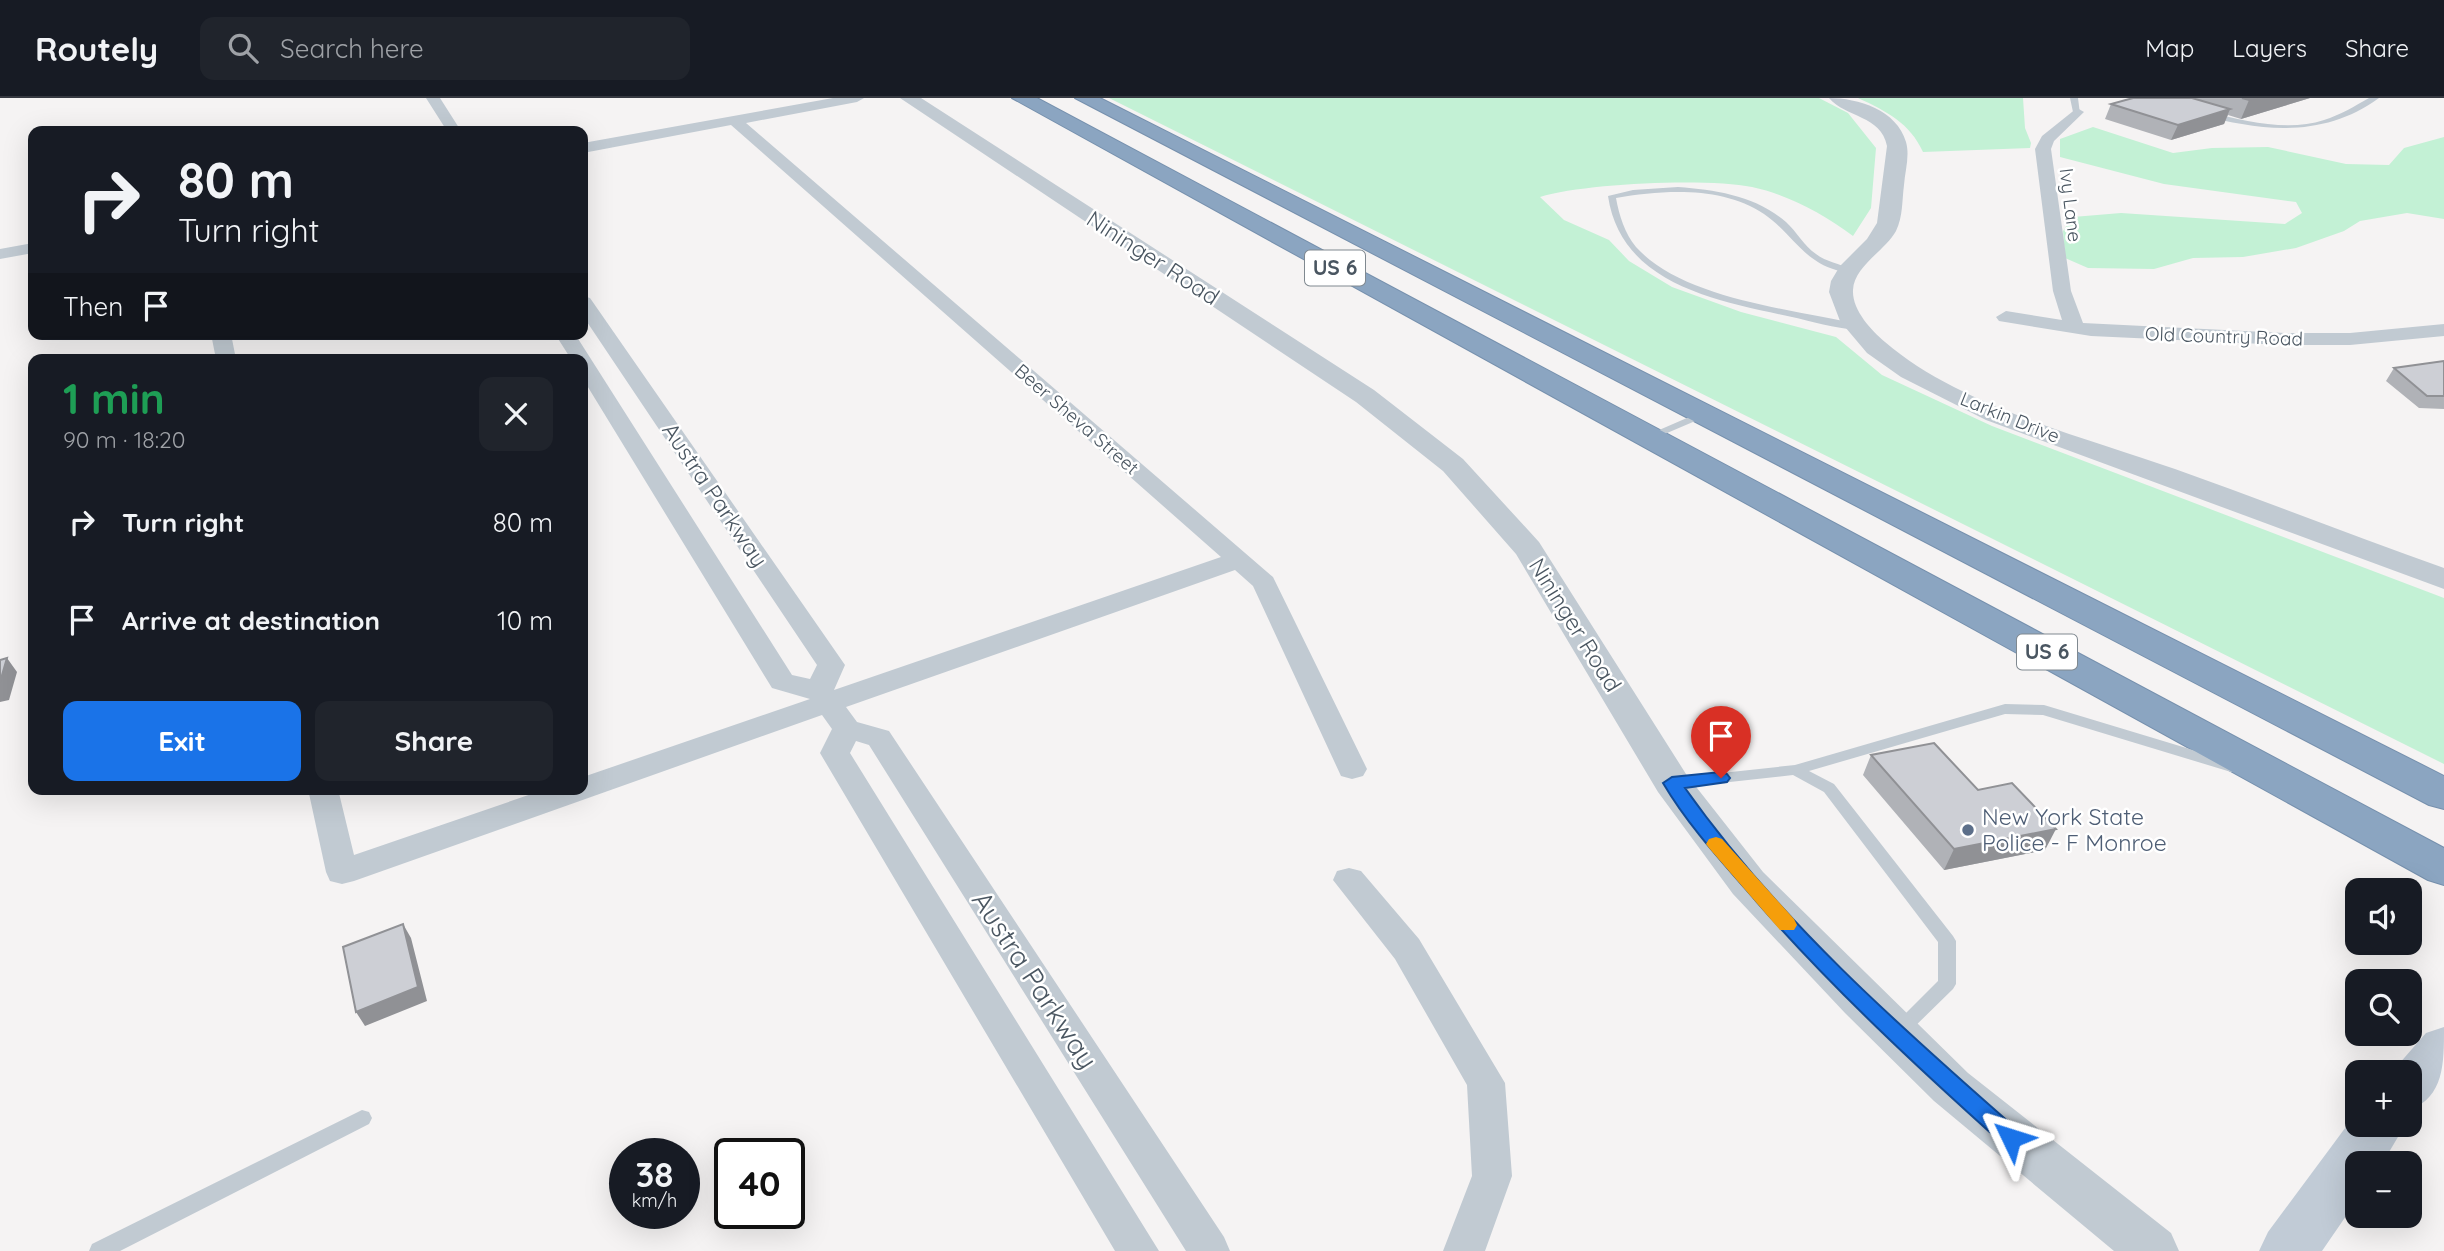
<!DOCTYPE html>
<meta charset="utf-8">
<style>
body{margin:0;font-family:Quicksand,sans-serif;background:#20242c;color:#f1f3f6;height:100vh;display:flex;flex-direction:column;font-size:26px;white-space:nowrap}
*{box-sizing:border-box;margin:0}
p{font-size:23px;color:#9ea1a6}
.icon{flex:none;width:38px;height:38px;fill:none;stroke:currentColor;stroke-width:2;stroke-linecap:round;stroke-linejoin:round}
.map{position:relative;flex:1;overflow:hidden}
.drawer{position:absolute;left:28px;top:256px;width:560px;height:441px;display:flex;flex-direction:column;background:#171b24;border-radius:14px;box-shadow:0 7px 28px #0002}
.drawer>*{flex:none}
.guide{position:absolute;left:28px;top:28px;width:560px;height:214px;border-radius:14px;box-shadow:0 7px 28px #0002;background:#171b24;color:#f1f3f6;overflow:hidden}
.fabs{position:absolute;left:2345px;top:780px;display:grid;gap:14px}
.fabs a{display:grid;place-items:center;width:77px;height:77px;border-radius:14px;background:#171b24;box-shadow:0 7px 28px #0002;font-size:35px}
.speed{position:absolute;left:609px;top:1040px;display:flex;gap:14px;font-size:35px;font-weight:700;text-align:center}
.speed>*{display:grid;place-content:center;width:91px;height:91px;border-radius:50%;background:#171b24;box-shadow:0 7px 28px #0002;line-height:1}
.speed small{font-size:18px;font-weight:400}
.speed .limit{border:4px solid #111;border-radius:10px;background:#fff;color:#111}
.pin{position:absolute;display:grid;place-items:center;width:60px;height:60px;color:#fff;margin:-72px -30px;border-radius:50% 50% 50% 0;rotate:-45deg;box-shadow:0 0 7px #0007}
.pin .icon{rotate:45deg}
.me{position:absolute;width:77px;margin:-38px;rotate:311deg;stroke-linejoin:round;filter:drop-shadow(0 0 5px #0008)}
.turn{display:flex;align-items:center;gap:24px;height:147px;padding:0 35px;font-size:32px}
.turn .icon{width:91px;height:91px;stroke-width:2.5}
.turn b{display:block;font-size:49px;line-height:60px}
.then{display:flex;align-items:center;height:66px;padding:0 35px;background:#0003;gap:14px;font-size:26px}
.round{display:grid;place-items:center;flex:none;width:74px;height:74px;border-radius:14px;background:#20242c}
.overview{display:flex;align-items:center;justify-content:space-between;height:119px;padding:0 35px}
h1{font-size:42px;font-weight:800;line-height:52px;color:#1e9e55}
.primary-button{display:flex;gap:14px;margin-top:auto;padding:14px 35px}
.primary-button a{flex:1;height:80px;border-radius:14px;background:#1a73e8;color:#fff;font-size:28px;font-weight:800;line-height:80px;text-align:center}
.primary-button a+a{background:#20242c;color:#f1f3f6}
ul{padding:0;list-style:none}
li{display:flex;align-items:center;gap:21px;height:98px;padding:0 35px}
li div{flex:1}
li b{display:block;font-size:26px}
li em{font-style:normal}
header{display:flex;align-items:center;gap:42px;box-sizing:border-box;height:98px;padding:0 35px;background:#171b24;border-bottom:2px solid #363941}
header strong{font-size:33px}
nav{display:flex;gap:38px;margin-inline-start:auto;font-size:24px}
.search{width:490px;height:63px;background:#20242c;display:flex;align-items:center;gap:18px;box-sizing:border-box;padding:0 24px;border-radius:14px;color:#9ea1a6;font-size:26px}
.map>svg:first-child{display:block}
.green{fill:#c3f1d5}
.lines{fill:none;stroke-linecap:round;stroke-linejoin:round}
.motorway-casing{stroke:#7690ad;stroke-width:2}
.service{fill:#c1cad2;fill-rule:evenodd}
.minor{fill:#c1cad2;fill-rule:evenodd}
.tertiary{fill:#c1cad2;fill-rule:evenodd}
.secondary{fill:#c1cbd6;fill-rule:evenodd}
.motorway{fill:#8ba5c1;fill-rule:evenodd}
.wall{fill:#b0b2b7}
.shaded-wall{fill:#909195}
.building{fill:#cdcfd5;stroke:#909195;stroke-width:2}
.route{fill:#1a73e8;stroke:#114b97;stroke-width:2}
.slow{fill:#f59e0b}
.service-dot{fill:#5c6f8a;stroke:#fff;stroke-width:2.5}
.labels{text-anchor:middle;stroke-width:5;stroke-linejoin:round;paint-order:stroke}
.far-street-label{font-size:19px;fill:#4a5661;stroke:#fff}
.shield{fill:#fff;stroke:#808990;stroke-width:2}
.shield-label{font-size:21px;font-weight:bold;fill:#4a5661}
.street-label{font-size:23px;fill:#4a5661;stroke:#fff}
.service-label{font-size:23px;fill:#4e5e75;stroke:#fff;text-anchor:start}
.near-street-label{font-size:28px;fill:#4a5661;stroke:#fff}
</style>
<header>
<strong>Routely</strong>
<div class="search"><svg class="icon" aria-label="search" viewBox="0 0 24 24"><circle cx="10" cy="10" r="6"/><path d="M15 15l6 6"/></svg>Search here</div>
<nav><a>Map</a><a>Layers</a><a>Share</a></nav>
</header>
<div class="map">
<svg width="2444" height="1153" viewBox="0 0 2444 1153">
<rect width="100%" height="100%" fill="#f5f3f3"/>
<path class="green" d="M1109,0H1819L1848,15L1876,50L1871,110L1853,138C1823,116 1789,97 1752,89C1707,80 1585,85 1540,99L1564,122L1609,142L1629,163L1672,189L1741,214L1836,239L1882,277L1992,328L2444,500V666Z
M1858,0H2023L2025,30L2031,45L2030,50L1923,54C1910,25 1886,13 1858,0Z
M2093,29L2173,55L2212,50L2268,49L2346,66L2389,67L2404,50L2444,39V121L2407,115L2360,123L2344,133L2296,150L2243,159L2193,160L2154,171L2088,170L2065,160L2063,133L2073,119L2121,115L2285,126L2302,115L2296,104L2164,86L2060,59V41Z"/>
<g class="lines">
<g class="motorway-casing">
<path id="motorway" d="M1012,0H1037L2444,750V787L2428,782Z
M1075,0H1100L2444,678V711L2429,707Z"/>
</g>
<path class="service" d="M2070,0H2078L2080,16L2073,14Z
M2369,0H2379C2338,30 2291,35 2242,26C2230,24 2216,22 2205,16L2209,14C2245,23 2288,34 2324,22C2340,17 2355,8 2369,0Z
M1678,89C1717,92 1756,98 1786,124C1797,134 1804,148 1816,156C1826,164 1840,165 1851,172C1845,176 1843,174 1836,172C1802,162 1792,135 1764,116C1722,88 1664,92 1616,100C1619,117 1625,136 1636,149C1684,202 1794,211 1861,227V231C1842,233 1811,223 1792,219C1718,203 1621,187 1608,98L1633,92Z
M1703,313L1707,314V318L1653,341H1645L1643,339Z
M2005,606L2044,607L2236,665L2239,669L2236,673L2231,674L2043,617L2005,616L1809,673L1834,686L1953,838L1956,843V886L1953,891L1905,938L1899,941L1893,938L1890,933L1893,928L1938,883V844L1824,694L1793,677L1675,690L1670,689L1667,685L1670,681L1675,680L1795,667Z
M362,1012L369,1014L372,1020L369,1026L120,1153H89L92,1146Z"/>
<path class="minor" d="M426,0H440L461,33H447Z
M833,0H864L857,4L746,25L1273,479L1367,671L1363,678L1352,681L1341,678L1253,488L1235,472L846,609L857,624L889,633L1224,1139L1230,1153H1186L869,647L856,643L850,655L1159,1153H1115L820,655L832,631L822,617L354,783L342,786L330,783L326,774L308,691H338L354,757L546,691H583V679L810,601L772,590L583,281V261H571L555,236H575L792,577L810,581L817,567L583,218V198L590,200L845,567L834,592L1221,459L731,27L583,55V45Z
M2077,10L2084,14L2054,43L2051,51L2071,193L2083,225L2285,235H2350L2444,226V238L2350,247H2285L2091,238L1999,223L1996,219L2006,213L2062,222L2053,193L2035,51L2042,38Z
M33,145V155L0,161V151Z
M211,236H231L236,261H216Z
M1349,770L1361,773L1419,841L1505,985L1512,1078L1485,1153H1443L1472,1078L1467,987L1395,861L1333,782L1337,773Z"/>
<path class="tertiary" d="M900,0H921L1374,292L1463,361L1539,444L1686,676L1763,774L1968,975L2171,1135L2179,1153H2114L1934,1003L1845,915L1733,796L1658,694L1516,456L1443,373L1356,304Z
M1829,0C1858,0 1897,12 1906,44C1910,58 1905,73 1904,87C1902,102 1903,119 1896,133C1885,153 1854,168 1853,192C1852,212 1871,232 1885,244C1959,308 2084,339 2175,371C2265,403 2354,438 2444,470V491L1986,322L1901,279L1867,255L1840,223L1829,194L1831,183L1840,168L1867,141L1877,125L1887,48C1881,17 1846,20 1829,0Z"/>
<path class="secondary" d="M2444,929C2444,967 2444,998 2410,1012V975H2391L2426,935Z
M2357,1014V1027H2405L2382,1066H2357V1102L2322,1153H2259L2268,1134Z"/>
<use href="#motorway" class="motorway"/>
</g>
<path class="wall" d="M2133,0H2310L2241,21L2228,17L2224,26L2171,42L2105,21L2111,6Z
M2444,263V311L2419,310L2386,283L2394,270Z
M1871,657L1978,692L2045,752L1944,772L1863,677Z"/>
<path class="shaded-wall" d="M2257,0H2310L2241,21L2249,2Z
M2230,11L2224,26L2171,42L2178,27Z
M7,560L17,574L9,602L0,604V584Z
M2056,731L2045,752L1944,772L1954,751Z
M403,826L411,840L427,903L365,928L356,914Z"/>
<path class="building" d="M2133,0H2192L2230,11L2178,27L2111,6Z
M2242,0H2257L2249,2Z
M2444,263V298H2427L2394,270Z
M7,560L0,584V562Z
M1934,645L1978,692L2012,685L2056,731L1954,751L1871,657Z
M403,826L418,889L356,914L343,849Z"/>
<path class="route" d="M1721,674L1727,676L1730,680L1727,684L1685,690C1777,820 1899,928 2019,1033L2022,1040L2019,1046L2011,1049L2003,1046C1917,969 1832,890 1756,803C1723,765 1689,729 1663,685L1672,679Z"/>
<path class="slow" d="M1716,739L1722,741L1794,821L1797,827L1794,832H1780L1709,750L1706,746L1709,741Z"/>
<circle class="service-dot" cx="1968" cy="732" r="7"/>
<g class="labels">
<g class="far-street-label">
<text transform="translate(2071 107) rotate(83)" y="7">Ivy Lane</text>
<text transform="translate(2224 238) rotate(2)" y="7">Old Country Road</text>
<text transform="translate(2010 319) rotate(22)" y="7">Larkin Drive</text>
<text transform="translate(1077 321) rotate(41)" y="7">Beer Sheva Street</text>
</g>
<g class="shield">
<rect x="1305" y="152.5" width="60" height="35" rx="5"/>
<rect x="2017" y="536.5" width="60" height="35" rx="5"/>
</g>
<g class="shield-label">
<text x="1335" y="177">US 6</text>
<text x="2047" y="561">US 6</text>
</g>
<g class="street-label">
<text transform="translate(1153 160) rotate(33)" y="8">Nininger Road</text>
<text transform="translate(715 397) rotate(56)" y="8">Austra Parkway</text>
<text transform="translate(1575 527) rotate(58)" y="8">Nininger Road</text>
</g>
<g class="service-label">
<text x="1982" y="727">New York State<tspan x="1982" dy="26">Police - F Monroe</tspan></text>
</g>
<g class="near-street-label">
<text transform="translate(1035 882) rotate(57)" y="10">Austra Parkway</text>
</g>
</g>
</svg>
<div class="fabs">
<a><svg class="icon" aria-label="sound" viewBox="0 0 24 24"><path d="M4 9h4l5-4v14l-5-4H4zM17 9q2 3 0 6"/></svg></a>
<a><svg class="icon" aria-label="search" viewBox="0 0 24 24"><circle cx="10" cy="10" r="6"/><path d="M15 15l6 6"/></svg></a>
<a>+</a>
<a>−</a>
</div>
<div class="speed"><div>38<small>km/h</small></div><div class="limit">40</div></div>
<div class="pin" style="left:1721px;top:680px;background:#d93025"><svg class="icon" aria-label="arrive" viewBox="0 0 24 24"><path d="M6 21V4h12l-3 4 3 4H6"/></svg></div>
<svg class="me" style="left:2011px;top:1040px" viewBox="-20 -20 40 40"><path d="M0-17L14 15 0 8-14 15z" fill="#1a73e8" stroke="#fff" stroke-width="4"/></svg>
<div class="guide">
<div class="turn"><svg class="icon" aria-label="right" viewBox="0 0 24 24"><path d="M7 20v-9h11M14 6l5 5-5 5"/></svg><div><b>80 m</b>Turn right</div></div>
<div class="then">Then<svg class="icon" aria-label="arrive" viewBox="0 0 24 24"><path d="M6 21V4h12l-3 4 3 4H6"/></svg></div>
</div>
<section class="drawer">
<div class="overview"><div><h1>1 min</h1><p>90 m · 18:20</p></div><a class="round"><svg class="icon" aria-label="close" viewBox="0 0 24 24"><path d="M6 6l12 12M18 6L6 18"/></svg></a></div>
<ul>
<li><svg class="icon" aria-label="right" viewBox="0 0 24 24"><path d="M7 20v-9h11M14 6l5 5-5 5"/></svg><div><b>Turn right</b></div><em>80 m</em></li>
<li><svg class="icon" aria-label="arrive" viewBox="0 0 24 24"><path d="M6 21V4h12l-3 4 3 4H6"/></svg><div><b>Arrive at destination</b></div><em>10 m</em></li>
</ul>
<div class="primary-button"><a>Exit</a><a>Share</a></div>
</section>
</div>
